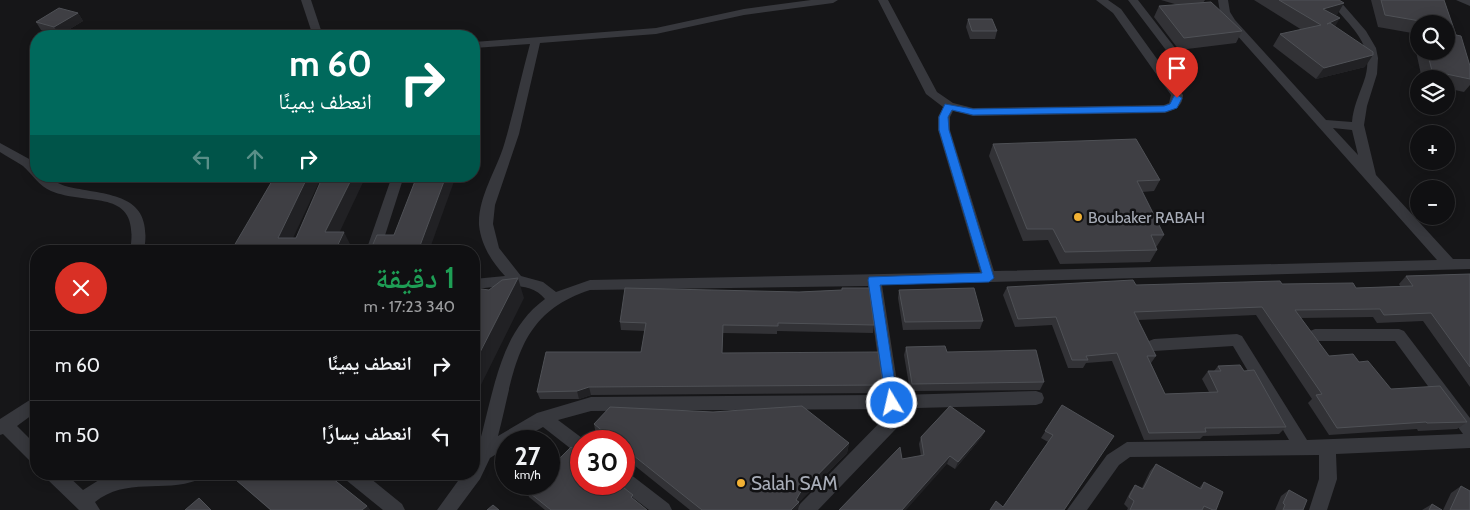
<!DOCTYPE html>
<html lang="ar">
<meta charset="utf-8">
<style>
body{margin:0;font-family:Cabin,"Noto Naskh Arabic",sans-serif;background:#1e1e20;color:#f1f3f6;direction:rtl;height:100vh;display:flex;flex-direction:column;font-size:19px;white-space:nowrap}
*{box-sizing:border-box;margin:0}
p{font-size:16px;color:#9c9d9f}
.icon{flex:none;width:28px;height:28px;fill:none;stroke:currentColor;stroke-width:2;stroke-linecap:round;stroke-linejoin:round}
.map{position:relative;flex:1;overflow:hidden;direction:ltr}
.panel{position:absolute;left:30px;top:245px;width:450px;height:235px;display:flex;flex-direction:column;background:#101012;border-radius:20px;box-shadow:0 2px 12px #0003,0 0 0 1px #303032;direction:rtl}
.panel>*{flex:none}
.guide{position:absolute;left:30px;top:30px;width:450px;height:152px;border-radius:20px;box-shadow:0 2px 12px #0003,0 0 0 1px #303032;direction:rtl;background:#00695c;color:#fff;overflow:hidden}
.tools{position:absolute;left:1410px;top:15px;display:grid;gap:10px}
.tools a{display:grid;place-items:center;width:45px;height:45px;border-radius:50%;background:#101012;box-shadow:0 2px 12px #0003,0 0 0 1px #303032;font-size:25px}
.speed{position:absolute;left:495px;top:430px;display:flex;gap:10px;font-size:25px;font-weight:700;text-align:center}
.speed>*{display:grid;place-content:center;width:65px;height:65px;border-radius:50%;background:#101012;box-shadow:0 2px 12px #0003,0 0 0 1px #303032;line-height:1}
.speed small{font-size:12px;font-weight:400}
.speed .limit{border:8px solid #d22;background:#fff;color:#111}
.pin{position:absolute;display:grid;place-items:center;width:42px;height:42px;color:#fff;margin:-51px -21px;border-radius:50% 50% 50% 0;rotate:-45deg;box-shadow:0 0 5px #0007}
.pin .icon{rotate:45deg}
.me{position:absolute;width:55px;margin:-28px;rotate:351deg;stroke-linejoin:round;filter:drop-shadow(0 0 4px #0008)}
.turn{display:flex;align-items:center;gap:18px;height:105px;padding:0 25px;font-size:22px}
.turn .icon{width:65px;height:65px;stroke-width:2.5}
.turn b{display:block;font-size:35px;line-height:42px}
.lanes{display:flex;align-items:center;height:48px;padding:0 25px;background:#0003;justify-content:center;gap:25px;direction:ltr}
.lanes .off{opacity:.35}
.round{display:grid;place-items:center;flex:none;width:52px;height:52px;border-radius:26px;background:#1e1e20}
.summary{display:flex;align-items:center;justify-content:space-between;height:85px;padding:0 25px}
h1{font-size:30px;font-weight:600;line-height:38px;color:#1e9e55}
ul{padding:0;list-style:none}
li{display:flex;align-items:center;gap:15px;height:70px;padding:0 25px;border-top:1px solid #303032}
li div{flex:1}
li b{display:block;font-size:19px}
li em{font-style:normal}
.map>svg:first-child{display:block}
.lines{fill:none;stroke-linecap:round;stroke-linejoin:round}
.street{fill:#37383d;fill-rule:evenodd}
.wall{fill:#323236;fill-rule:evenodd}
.shaded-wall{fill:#212124}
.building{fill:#3f3f44;stroke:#4f5156}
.route{fill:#1a73e8;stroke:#114b97}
.poi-dot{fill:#f2b134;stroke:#111113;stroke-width:2}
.labels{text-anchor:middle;stroke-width:5;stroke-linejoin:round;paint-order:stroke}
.poi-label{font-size:16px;fill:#a8adb8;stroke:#111113;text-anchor:start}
.near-poi-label{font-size:19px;fill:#a8adb8;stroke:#111113;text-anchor:start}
</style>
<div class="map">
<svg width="1470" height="510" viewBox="0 0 1470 510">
<rect width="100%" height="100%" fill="#161618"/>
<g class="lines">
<path class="street" d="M301,0H311L323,36H313Z
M811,0H838L833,3L744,15L656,34L540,43L519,134L495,205L493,224L499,248L521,276L543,282L556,292L590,280L980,272L938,130V117L943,107L926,94L878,0H888L937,92L953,103L973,108L1164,105L1169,103L1171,95L1113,13L1096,0H1108L1121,9L1183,95C1183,106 1175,110 1165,113L973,116L953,111L950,117V130L994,271L1437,260L1227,24L1220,12L1218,0H1228L1230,12L1235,20L1326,120L1352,122C1353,108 1359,95 1364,81C1377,43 1349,27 1329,0H1339L1366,31L1376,48L1378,58L1377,74L1367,106L1364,125L1376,175L1453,259H1470V269L882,285L899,395L1036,391L1042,393L1044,398L1042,403L1036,405L916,408L818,510H797L800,504L893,409L591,411L558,420L586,441H581V454L575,452L543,427L518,441H506V448L490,458L480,479L457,510H437L463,474H474C474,455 480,443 484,425C496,379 504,329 545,299C529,279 496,288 474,289V279L505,276C492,262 481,245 479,225C478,197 496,171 504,145C514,111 521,77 530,44L474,48V42L656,28L744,9ZM1333,128L1352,130L1358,155ZM868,286L883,395L591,397L537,413L498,436C515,372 515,314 590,290Z
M1128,0H1138L1186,62L1187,64L1186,66H1178Z
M1456,0H1470V6Z
M0,143L31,160L36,165V176C49,176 56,184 69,187C111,196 154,193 144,251H130C141,186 90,207 51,191C39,186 33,175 23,166C16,161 7,157 0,152Z
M392,176H404L380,251H366Z
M1315,329H1399L1404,331L1470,418V448L1336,454L1337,479L1327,510H1309L1319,479V455L1130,457L1119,465L1087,510H1067L1107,455L1127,442L1289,440L1233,346L1154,351L1149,349L1146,345L1149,341L1154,339L1237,334L1242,336L1307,440L1463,434L1395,341H1315L1310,339L1308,335L1310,331Z
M36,396V412L17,426L36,445V464L30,461L3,434L0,435V419Z
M624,472L630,474L669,504L672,510H649L618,486L617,484H624Z
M45,474H66L83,490L99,480L116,474H201L198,480C163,493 126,477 95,502L100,510H79L48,480Z
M344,474H365L402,504L405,510H383L346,480Z"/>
</g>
<path class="wall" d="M1161,0H1205L1203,3L1242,31L1236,43L1179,50L1154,17L1159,6L1178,5Z
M1254,0H1339L1337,15H1335V27L1365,67L1316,79L1273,46L1280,34L1302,30Z
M1371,0H1444L1456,35L1470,66V85L1464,92L1446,88V79H1422L1412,33L1378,27ZM1419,24H1446V51H1419Z
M78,13L83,21L60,35L41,30L36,22Z
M968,19L997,31L995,39H970L966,27Z
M993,144L1160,180L1154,191L1142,192L1164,235L1157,246L1156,247L1157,250L1150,262L1060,264L1048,240L1023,241L989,156Z
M1470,274V387L1423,321L1377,323L1373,317L1301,318L1329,356L1359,362L1391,389L1467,422L1457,429L1418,431L1417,429L1329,435L1308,403L1312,399L1256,315L1138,320L1156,356L1151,363L1165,394L1209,392L1202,379L1208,371H1214L1218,366L1244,371L1286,427L1279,434L1203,436L1200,439L1144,440L1112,361L1086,363L1083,368H1068L1052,325L1015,327L1003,295L1007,287L1282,284L1356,288L1400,286L1399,284L1406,276Z
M842,288L874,325L873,333L777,331V334L723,333L722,353L883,385L881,393L591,395L579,399H540L537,392L641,352L645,331L621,330L620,322L799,292L842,290Z
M899,290L983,321L980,329L903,330L898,298Z
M906,347L947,352L1044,382L1040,390L910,391L904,355Z
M1062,405L1064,510L1003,507L1048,442L1041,438Z
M594,424L849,443L847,453L799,502L798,510H690L624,457V441H604L596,435Z
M985,431L981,438L955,469L947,464L902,459L921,456L919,444L921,437Z
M1156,464L1199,488L1204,482L1216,510H1127L1128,508L1124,504L1130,492L1135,485L1142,488L1150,471Z
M229,474H327L367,506L370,510H270Z
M1461,486L1470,510H1443L1451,493Z
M526,490L634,500L647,510H545L529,497Z
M1289,490L1303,510H1275L1281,496Z
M1432,504L1442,510H1422Z"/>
<path class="shaded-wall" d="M1344,3L1337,15L1316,21L1323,9Z
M78,13L83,21L60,35L54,27Z
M1340,18L1333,30L1327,24Z
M1373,55L1365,67L1316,79L1324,68Z
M477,57L481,71L474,95V68Z
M308,176H322L287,251L278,238Z
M353,176H366L333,246L325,232Z
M446,176H456L429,251H418Z
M344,232L351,246L349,251H335Z
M518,278L524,298L474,399V364Z
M589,387L591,395L579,399L577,391Z
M985,431L981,438L955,469L958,462Z
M849,443L847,453L799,502L798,510H791L800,493Z
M950,456L947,464L906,510H902Z
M367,506L370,510H362Z"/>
<path class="building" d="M1279,0H1339L1344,3L1323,9L1340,18L1327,24L1330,23L1373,52V55L1324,68L1280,34L1321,25Z
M1381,0H1444L1456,35L1461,36L1470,66V79L1432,71L1427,51H1446V24H1420V21L1385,15Z
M1211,2L1242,31L1184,38L1159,6Z
M59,8L78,13L54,27L36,22Z
M968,19H992L997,31H972Z
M474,57H477L474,68Z
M1136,139L1160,180L1137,181L1164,235H1151L1157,250L1065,252L1053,229H1027L993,144Z
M275,176H308L278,238H296L323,176H353L325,232H344L335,251H231Z
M417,176H446L418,251H370L377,235H394Z
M1470,274V367L1431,313L1384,315L1380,309L1295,310L1329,356L1353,354L1359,362L1368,361L1391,389L1440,386L1467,422L1427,423L1426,422L1337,428L1316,395L1322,394L1262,307L1134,312L1156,356H1147L1165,394L1218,392L1208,371H1221L1218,366L1240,365L1244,371L1254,370L1286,427L1205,428L1206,432L1149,433L1117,353L1086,356L1088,360H1072L1056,317L1018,319L1007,287L1133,280L1136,285L1280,281L1282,284L1353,283L1356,288L1413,286L1406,276Z
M518,278L474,364V288L489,290L502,280Z
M625,288L799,292L842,290V288H869L874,325L778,323V326L723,325L722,353L878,352L883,385L589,387L577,391L537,392L546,352H641L646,323L620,322Z
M974,288L983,321L905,322L899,290Z
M945,346L947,352L1036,350L1044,382L912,384L906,347Z
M1062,405L1114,436L1064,510H990L996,501L1003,507L1053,435L1045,431Z
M802,406L849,443L800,493L796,500L799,502L791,510H702L624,448V441H615L594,424L610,407L713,412Z
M950,406L985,431L958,462L950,456L902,510H839L900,447L902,459L924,455L921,437Z
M571,447L581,455V484H619L633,495L631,497L647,510H551L526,490L533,484H549V469Z
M1156,464L1201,489L1204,482L1223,492L1216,510H1213L1204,506L1202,510H1130L1134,501L1129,497L1135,485L1143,489Z
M229,474H327L367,506L362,510H271Z
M1461,486L1470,491V510H1450Z
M1289,490L1307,500L1303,510H1283L1285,505L1283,503Z
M199,498L211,510H185Z
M1432,504L1442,510H1429Z
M493,505L499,510H487Z"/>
<path class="route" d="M1177,95L1182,98L1177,108L1165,112L973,115L952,110L948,117L949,130L994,278L989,282L880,285L898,403L896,407L892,408L887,407L868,280L869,277L982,273L939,130V117L945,104L973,109L1164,106L1170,104L1174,96Z"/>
<g class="poi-dot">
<circle cx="1078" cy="217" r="5"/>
<circle cx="741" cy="483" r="5"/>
</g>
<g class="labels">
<g class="poi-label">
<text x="1088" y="223">Boubaker RABAH</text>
</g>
<g class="near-poi-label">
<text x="751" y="490">Salah SAM</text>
</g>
</g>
</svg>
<div class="tools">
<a><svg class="icon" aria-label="search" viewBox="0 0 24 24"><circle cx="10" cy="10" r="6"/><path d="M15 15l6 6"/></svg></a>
<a><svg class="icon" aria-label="layers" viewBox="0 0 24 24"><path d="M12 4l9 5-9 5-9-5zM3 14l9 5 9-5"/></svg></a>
<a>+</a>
<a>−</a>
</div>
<div class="speed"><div>27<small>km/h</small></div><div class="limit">30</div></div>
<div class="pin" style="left:1177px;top:98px;background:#d93025"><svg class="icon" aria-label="arrive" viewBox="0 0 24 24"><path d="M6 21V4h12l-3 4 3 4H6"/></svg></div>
<svg class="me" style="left:892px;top:403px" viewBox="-20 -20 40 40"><circle r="17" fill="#1a73e8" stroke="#fff" stroke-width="3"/><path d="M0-11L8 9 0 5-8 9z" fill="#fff"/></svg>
<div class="guide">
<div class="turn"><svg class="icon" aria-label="right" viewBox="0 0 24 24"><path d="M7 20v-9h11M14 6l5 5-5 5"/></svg><div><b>60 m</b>انعطف يمينًا</div></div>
<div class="lanes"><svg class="icon off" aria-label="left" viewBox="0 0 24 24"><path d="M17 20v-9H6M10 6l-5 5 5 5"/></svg><svg class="icon off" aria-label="ahead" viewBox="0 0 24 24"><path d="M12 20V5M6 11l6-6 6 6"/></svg><svg class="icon" aria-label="right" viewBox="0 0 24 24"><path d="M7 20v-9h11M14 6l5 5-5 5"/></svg></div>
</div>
<section class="panel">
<div class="summary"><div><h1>1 دقيقة</h1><p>340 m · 17:23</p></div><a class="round" style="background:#d93025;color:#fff"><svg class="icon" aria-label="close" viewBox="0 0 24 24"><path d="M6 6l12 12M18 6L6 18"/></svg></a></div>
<ul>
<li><svg class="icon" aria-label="right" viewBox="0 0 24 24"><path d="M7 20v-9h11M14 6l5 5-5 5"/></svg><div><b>انعطف يمينًا</b></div><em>60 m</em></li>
<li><svg class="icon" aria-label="left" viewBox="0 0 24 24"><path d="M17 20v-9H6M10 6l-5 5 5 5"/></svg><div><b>انعطف يسارًا</b></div><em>50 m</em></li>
</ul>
</section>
</div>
